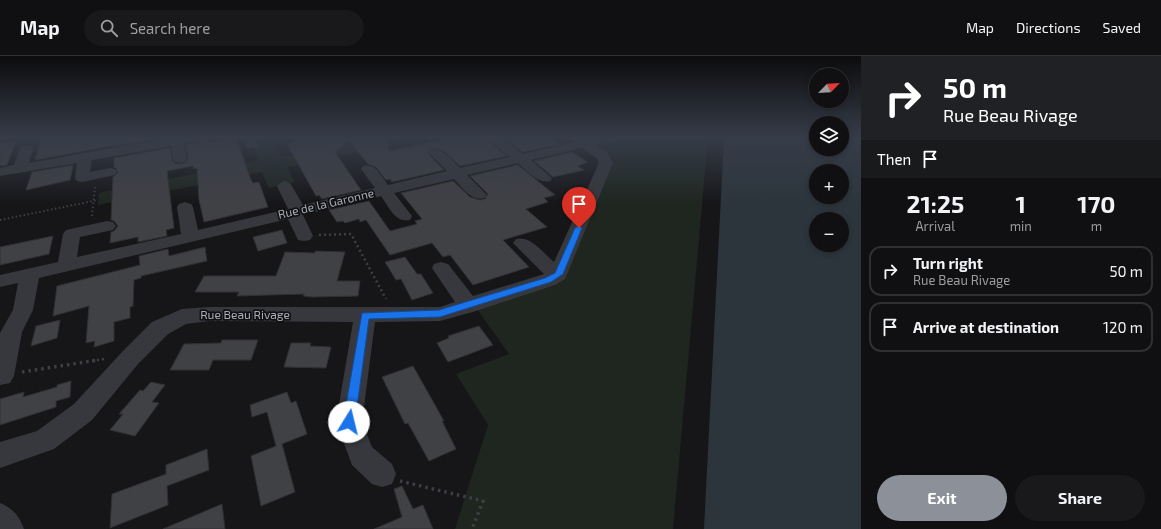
<!DOCTYPE html>
<meta charset="utf-8">
<style>
body{margin:0;font-family:"Exo 2",sans-serif;background:#19191b;color:#f1f3f6;height:100vh;display:flex;flex-direction:column;font-size:15px;white-space:nowrap}
*{box-sizing:border-box;margin:0}
p{font-size:13px;color:#9c9d9f}
.icon{flex:none;width:22px;height:22px;fill:none;stroke:currentColor;stroke-width:2;stroke-linecap:round;stroke-linejoin:round}
.map{position:relative;flex:1;overflow:hidden}
.sheet{display:flex;flex-direction:column;background:#101012;width:300px}
.sheet>*{flex:none}
.guide{background:#202124;color:#fff;overflow:hidden}
.needle{width:26px;rotate:65deg}
.tools{position:absolute;left:809px;top:12px;display:grid;gap:8px}
.tools a{display:grid;place-items:center;width:40px;height:40px;border-radius:50%;background:#101012;box-shadow:0 2px 6px #0003,0 0 0 1px #303032;font-size:20px}
.pin{position:absolute;display:grid;place-items:center;width:34px;height:34px;color:#fff;margin:-41px -17px;border-radius:50% 50% 50% 0;rotate:-45deg;box-shadow:0 0 4px #0007}
.pin .icon{rotate:45deg}
.me{position:absolute;width:44px;margin:-22px;rotate:9deg;stroke-linejoin:round;filter:drop-shadow(0 0 3px #0008)}
.turn{display:flex;align-items:center;gap:14px;height:84px;padding:0 16px;font-size:18px}
.turn .icon{width:52px;height:52px;stroke-width:2.5}
.turn b{display:block;font-size:28px;line-height:34px}
.then{display:flex;align-items:center;height:38px;padding:0 16px;background:#0003;gap:8px;font-size:15px}
.eta{display:flex;justify-content:space-evenly;align-items:center;height:68px;text-align:center}
.eta b{font-size:24px;font-weight:700;line-height:28px}
.action{display:flex;gap:8px;margin-top:auto;padding:8px 16px}
.action a{flex:1;height:46px;border-radius:24px;background:#8c9099;color:#fff;font-size:16px;font-weight:700;line-height:46px;text-align:center}
.action a+a{background:#19191b;color:#f1f3f6}
ul{padding:0;list-style:none}
li{display:flex;align-items:center;gap:12px;height:50px;margin:0 8px 6px;padding:0 8px;border:2px solid #303032;border-radius:12px}
li div{flex:1}
li b{display:block;font-size:15px}
li em{font-style:normal}
header{display:flex;align-items:center;gap:24px;box-sizing:border-box;height:56px;padding:0 20px;background:#101012;border-bottom:1px solid #303032}
header strong{font-size:19px}
nav{display:flex;gap:22px;margin-inline-start:auto;font-size:14px}
.search{width:280px;height:36px;background:#19191b;display:flex;align-items:center;gap:10px;box-sizing:border-box;padding:0 14px;border-radius:22px;color:#9c9d9f;font-size:15px}
main{display:flex;flex:1;min-height:0}
.map>svg:first-child{display:block}
.green{fill:#1e261f}
.water{fill:#2c353c;fill-rule:evenodd}
.building{fill:#404145;stroke:#303034}
.lines{fill:none;stroke-linecap:round;stroke-linejoin:round}
.path-far2{stroke:#3d3f44;stroke-width:2;stroke-dasharray:1.5 2.5;stroke-linecap:butt}
.path-far1{stroke:#3d3f44;stroke-width:2.5;stroke-dasharray:2 3;stroke-linecap:butt}
.path{stroke:#3d3f44;stroke-width:3.5;stroke-dasharray:2.5 4;stroke-linecap:butt}
.minor{fill:#37383d;fill-rule:evenodd}
.route{fill:#1a73e8;stroke:#114b97}
.labels{text-anchor:middle;stroke-width:3.5;stroke-linejoin:round;paint-order:stroke}
.street-label{font-size:12px;fill:#a8adb8;stroke:#111113}
</style>
<header>
<strong>Map</strong>
<div class="search"><svg class="icon" aria-label="search" viewBox="0 0 24 24"><circle cx="10" cy="10" r="6"/><path d="M15 15l6 6"/></svg>Search here</div>
<nav><a>Map</a><a>Directions</a><a>Saved</a></nav>
</header>
<main>
<div class="map">
<svg width="861" height="473" viewBox="0 0 861 473">
<rect width="100%" height="100%" fill="#161618"/>
<path class="green" d="M251,82H268L267,83L271,88H275L282,101L378,82H424L287,111L295,126L269,132L262,116L98,149L99,137L258,105Z
M583,82H650L653,83V82H708L673,473H455L488,369L456,318L509,298L477,253L564,223L612,108L611,102Z"/>
<path class="water" d="M724,82H816V93H842V82H861V473H704ZM816,115H842V141H816ZM816,163H842V189H816Z"/>
<path class="building" d="M42,82H114V89L35,104Z
M115,82H162L114,90Z
M203,82H206L207,87L236,82L251,124L253,127L259,126L268,151L204,166L199,144L197,112L194,113L193,110L167,115L174,172L166,174L167,180L138,186V181L110,187L111,176L114,175L118,170L114,165L111,164L113,121L118,117L116,112L114,111V102L170,92L172,103L174,107L180,108L185,107L188,103L186,89L200,86Z
M298,82H388L389,95L452,82H490L489,84L491,88L507,100L460,110L444,95L436,92L431,93L428,98L444,114L392,126L390,123L386,124L376,111L368,108L349,85L335,96L361,134L322,143L319,139L316,140L287,88L300,84Z
M504,82H551L560,88L523,96Z
M16,85L7,109L0,110V87Z
M572,96L587,106L578,110L584,114L553,121L534,105Z
M73,109L70,124L26,134L32,116Z
M518,109L555,139L544,142L548,146L526,153L547,171L503,184L529,211L473,229L450,199L443,201L432,187L390,199L366,164L360,166L359,163L345,167L343,165L337,166L329,154L369,145L390,175L417,168L415,165L422,163L401,137L453,125L470,141L480,144L485,143L488,138L470,120Z
M282,174L287,187L258,195L253,181Z
M53,180L49,198L0,209V191Z
M205,191L207,205L141,220V222L134,224L133,250L130,251V262L114,266V285L94,291L95,285L86,287L89,250L53,260L57,230L140,209L139,200L168,193L169,200Z
M315,195L345,196L337,225H360L358,240L312,241L303,240L304,238L237,240L239,236H195L204,220H276L285,196L315,197Z
M405,201L417,218H421L433,237L412,244L401,223L396,224L385,206Z
M60,264L57,282L31,290L36,270Z
M479,270L493,289L448,306L437,287L449,282L448,280Z
M222,284H258L251,304H213L209,314H170L184,288L221,287Z
M291,287H311L310,290L331,291L326,312L284,311Z
M413,310L444,365H442L456,393L429,405L408,367L405,368L382,321Z
M71,325L70,341L56,345V351L0,369V343L24,336L23,341L57,331V329Z
M151,326L165,329L152,346L159,347L135,380L110,374L123,358H119L140,334L143,335Z
M287,336L291,347L296,345L307,378L282,388L295,436L261,450L251,400L276,390L267,356L252,361L250,349Z
M207,393L209,414L167,430L168,449L110,472L112,438L166,418V409Z
M402,430L413,453L423,449L433,473H374L402,461L394,433Z
M222,448L225,473H163Z"/>
<g class="lines">
<path class="path-far2" d="M92,160L95,131
M0,164L98,144"/>
<path class="path-far1" d="M319,179L351,178L386,243
M92,305L104,303"/>
<path class="path" d="M22,316L98,304
M400,425L483,445L472,473"/>
<path class="minor" d="M170,82H202L200,85L184,88L187,103L185,106L180,107L175,106L173,103L171,90L92,104L90,116L110,112L115,113L117,116L115,119L82,126L77,125L75,122L77,107L0,120V112L14,109L21,90H31L33,93L29,107Z
M243,82H255L259,89L257,92H247Z
M492,82H502L523,98L574,86L570,82H585L587,83L617,82L615,85L596,89L608,97L613,107L565,223L555,229L476,255L440,265L375,266L362,366L372,391L392,408L396,418L392,428L382,431L372,428L352,409L336,366L353,266L209,265L186,268L168,278L138,308L92,364L54,393L0,412V386L37,375L74,348L122,296L152,266L182,253L209,251H440L455,246L432,212L434,208L441,206L448,208L473,240L544,218L513,187L516,183C531,179 543,197 554,206L599,107L597,102L582,92L531,104L552,122L550,125C538,128 527,115 518,107L467,119L487,139L485,142C471,146 462,131 454,123L394,137L412,160L410,164C395,167 389,151 381,140L303,159L313,180L310,184L304,185L298,184L288,163L39,222L33,254L22,276L14,320L10,327L0,329V277L13,254L18,227L0,231V219L58,206L63,178L66,174L107,165L113,166L116,170L113,174L80,181L77,201L181,178L177,151L179,148L185,146L191,148L193,151L198,174L288,153L277,130L280,127L285,125L290,127L303,149L375,132L361,113L363,110C376,107 381,120 388,129L447,115L429,97L431,94C443,91 452,105 460,112L510,101L492,87L490,84Z
M0,447C13,452 19,460 24,473H0Z"/>
</g>
<linearGradient id="sky" x2="0" y2="1"><stop stop-color="#0c0c0d"/><stop offset="0.55" stop-color="#363c48"/><stop offset="1" stop-color="#363c48" stop-opacity="0"/></linearGradient>
<rect width="861" height="148" fill="url(#sky)"/>
<path class="route" d="M579,169L582,172L563,218L551,226L440,261L369,263L355,366L353,370L349,371L345,370L343,366L362,257L439,254L545,222L555,217L575,172Z"/>
<g class="labels">
<g class="street-label">
<text transform="translate(326 148) rotate(-13)" y="4">Rue de la Garonne</text>
<text x="245" y="263">Rue Beau Rivage</text>
</g>
</g>
</svg>
<div class="tools">
<a><svg class="needle" viewBox="-14 -14 28 28"><path d="M0-13l5 13h-10z" fill="#e53935"/><path d="M0 13l5-13h-10z" fill="#9c9d9f"/></svg></a>
<a><svg class="icon" aria-label="layers" viewBox="0 0 24 24"><path d="M12 4l9 5-9 5-9-5zM3 14l9 5 9-5"/></svg></a>
<a>+</a>
<a>−</a>
</div>
<div class="pin" style="left:579px;top:172px;background:#d93025"><svg class="icon" aria-label="arrive" viewBox="0 0 24 24"><path d="M6 21V4h12l-3 4 3 4H6"/></svg></div>
<svg class="me" style="left:349px;top:366px" viewBox="-20 -20 40 40"><circle r="19" fill="#fff"/><path d="M0-13L10 11 0 6-10 11z" fill="#1a73e8"/></svg>
</div>
<section class="sheet">
<div class="guide">
<div class="turn"><svg class="icon" aria-label="right" viewBox="0 0 24 24"><path d="M7 20v-9h11M14 6l5 5-5 5"/></svg><div><b>50 m</b>Rue Beau Rivage</div></div>
<div class="then">Then<svg class="icon" aria-label="arrive" viewBox="0 0 24 24"><path d="M6 21V4h12l-3 4 3 4H6"/></svg></div>
</div>
<div class="eta">
<div><b>21:25</b><p>Arrival</p></div>
<div><b>1</b><p>min</p></div>
<div><b>170</b><p>m</p></div>
</div>
<ul>
<li><svg class="icon" aria-label="right" viewBox="0 0 24 24"><path d="M7 20v-9h11M14 6l5 5-5 5"/></svg><div><b>Turn right</b><p>Rue Beau Rivage</p></div><em>50 m</em></li>
<li><svg class="icon" aria-label="arrive" viewBox="0 0 24 24"><path d="M6 21V4h12l-3 4 3 4H6"/></svg><div><b>Arrive at destination</b></div><em>120 m</em></li>
</ul>
<div class="action"><a>Exit</a><a>Share</a></div>
</section>
</main>
